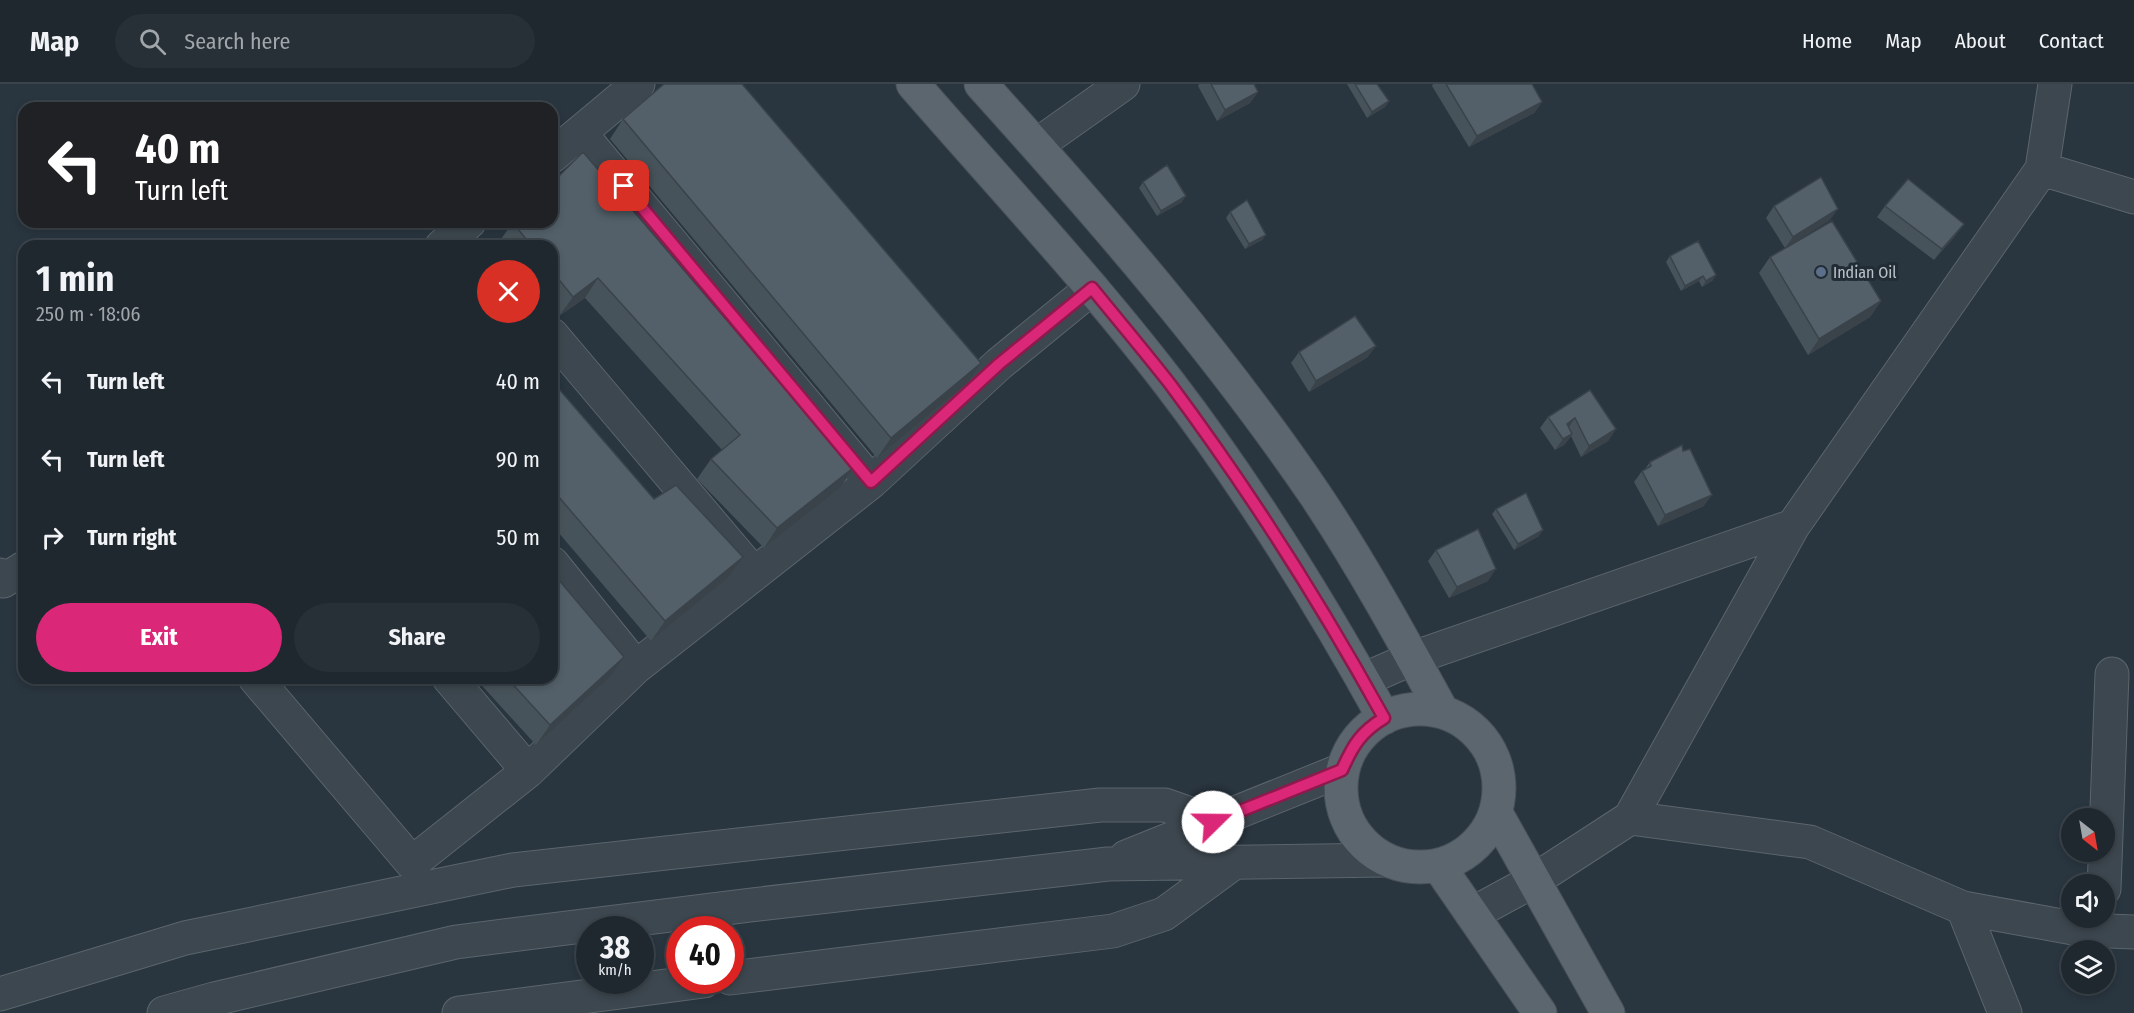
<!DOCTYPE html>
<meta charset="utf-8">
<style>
body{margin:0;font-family:"Fira Sans Condensed",sans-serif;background:#273037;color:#f1f3f6;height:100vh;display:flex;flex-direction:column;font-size:22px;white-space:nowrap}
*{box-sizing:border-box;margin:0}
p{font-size:20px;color:#a1a6aa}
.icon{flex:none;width:33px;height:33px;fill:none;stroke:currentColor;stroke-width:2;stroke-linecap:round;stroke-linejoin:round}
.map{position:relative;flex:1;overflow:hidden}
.side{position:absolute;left:18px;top:156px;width:540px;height:444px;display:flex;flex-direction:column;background:#1f282f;border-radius:18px;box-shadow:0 3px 9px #0003,0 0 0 2px #3c444b}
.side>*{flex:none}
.hud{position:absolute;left:18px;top:18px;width:540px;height:126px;border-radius:18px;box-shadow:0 3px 9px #0003,0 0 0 2px #3c444b;background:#202124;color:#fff;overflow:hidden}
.needle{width:39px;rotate:149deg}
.fabs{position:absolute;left:2061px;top:724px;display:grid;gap:12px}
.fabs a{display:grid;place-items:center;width:54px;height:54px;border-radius:50%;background:#1f282f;box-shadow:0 3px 9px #0003,0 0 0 2px #3c444b;font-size:30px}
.speed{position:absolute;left:576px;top:832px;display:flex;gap:12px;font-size:30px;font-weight:700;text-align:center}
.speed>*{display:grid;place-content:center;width:78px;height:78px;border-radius:50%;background:#1f282f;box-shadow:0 3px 9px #0003,0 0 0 2px #3c444b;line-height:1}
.speed small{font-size:15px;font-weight:400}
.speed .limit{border:9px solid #d22;background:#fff;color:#111}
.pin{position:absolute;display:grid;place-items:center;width:51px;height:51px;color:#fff;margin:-26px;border-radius:12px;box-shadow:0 3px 9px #0006}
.me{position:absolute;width:66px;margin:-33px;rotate:68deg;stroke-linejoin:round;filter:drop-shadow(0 0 4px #0008)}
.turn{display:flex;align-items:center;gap:21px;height:126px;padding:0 18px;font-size:27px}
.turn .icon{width:78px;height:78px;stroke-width:2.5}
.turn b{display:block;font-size:42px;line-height:51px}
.round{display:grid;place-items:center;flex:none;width:63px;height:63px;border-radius:32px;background:#273037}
.head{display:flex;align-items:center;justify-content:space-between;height:102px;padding:0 18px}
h1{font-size:36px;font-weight:700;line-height:45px}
.primary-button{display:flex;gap:12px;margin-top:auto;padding:12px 18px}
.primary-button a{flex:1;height:69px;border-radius:36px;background:#db2777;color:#fff;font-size:24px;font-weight:700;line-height:69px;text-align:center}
.primary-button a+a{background:#273037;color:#f1f3f6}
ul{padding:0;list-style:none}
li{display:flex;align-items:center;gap:18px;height:78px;padding:0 18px}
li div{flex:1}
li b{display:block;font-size:22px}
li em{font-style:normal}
header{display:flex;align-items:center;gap:36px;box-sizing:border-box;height:84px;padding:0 30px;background:#1f282f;border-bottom:2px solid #3c444b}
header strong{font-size:28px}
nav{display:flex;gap:33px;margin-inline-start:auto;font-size:21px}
.search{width:420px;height:54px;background:#273037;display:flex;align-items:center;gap:15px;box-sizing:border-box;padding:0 21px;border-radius:33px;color:#a1a6aa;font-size:22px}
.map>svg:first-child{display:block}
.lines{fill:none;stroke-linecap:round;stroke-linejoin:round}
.minor-casing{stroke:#5b656c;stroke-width:35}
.major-casing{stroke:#475058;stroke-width:35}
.minor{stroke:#3d474f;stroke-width:33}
.major{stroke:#5b666e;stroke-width:33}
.wall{fill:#47535a}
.shaded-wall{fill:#3a434a}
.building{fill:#536069;stroke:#3a434a;stroke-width:1.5}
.route-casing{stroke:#8e194d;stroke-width:15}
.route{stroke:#db2777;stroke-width:10}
.service-dot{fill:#5c6f8a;stroke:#222c34;stroke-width:2}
.labels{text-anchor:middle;stroke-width:6;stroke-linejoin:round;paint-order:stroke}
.poi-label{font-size:16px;fill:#bac2c9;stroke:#222c34;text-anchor:start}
</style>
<header>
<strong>Map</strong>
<div class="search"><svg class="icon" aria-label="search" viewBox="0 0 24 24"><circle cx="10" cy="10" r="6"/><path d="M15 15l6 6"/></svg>Search here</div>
<nav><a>Home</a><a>Map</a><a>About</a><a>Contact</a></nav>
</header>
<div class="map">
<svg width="2134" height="929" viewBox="0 0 2134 929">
<rect width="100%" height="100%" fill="#29353f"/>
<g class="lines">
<g class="minor-casing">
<path id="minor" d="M580,49L871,398
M1037,61L1123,0
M552,72L638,0
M2042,85L2134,113
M442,162L469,138
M552,251L744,478
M552,479L636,583
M0,491L3,497L24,484
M255,594L412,779L528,687L636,583L871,398L999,280L1092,204
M449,594L528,687
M1363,596L1413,574L1793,442
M1630,734L1810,758L1963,824L2084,846L2134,848
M1126,773L1342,686
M2104,805L2112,590
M1963,824L2005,929
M1472,830L1533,797L1630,734L1793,442L2042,85L2055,0
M730,894L1113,847L1164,830L1235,778
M0,910L185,854L513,786L1100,721H1165L1213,738
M164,929L214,915L456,858L751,821L1108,780L1385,776
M459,929L704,897"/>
</g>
<g class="major-casing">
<path id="major" d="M913,0C999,99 1089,195 1169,299C1250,405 1320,518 1384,634
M981,0C1100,132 1216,265 1316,412C1362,481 1402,554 1442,627
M1341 704a79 79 0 1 1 158 0a79 79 0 1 1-158 0Z
M1496,729L1608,929
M1438,781L1540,929"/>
</g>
<use href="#minor" class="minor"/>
<use href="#major" class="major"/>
</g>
<path class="wall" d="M1199,0H1254L1258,8L1250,19L1217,37L1198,2Z
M1347,0H1377L1389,17L1385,23L1367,34Z
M1433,0H1532L1542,18L1534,29L1469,63L1432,2Z
M623,35L967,299L877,374L610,55Z
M1143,98L1182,118L1157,132L1139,104Z
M1774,122L1830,136L1785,164L1766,134Z
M1885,122L1956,151L1934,176L1877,133Z
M1230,128L1266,151L1262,156L1245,165L1226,134Z
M513,138H552L853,384L840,404L764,464L697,395L711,375L722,366L585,214L559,232L552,224V162H502L499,158Z
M1670,172L1716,191L1712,197L1702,203L1699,197L1681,207L1666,178Z
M1770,173L1881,217L1870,233L1808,271L1759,189Z
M1299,268L1368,273L1309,308L1291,279Z
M552,297L654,415L743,473L729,493L651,557L552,441Z
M1590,306L1616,345L1608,357L1581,373L1571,352L1564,361L1555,366L1540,344L1548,333Z
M1683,367L1704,422L1658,442L1634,398L1642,387L1645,385L1650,378Z
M1496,425L1539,452L1514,466L1492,430Z
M1436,466L1488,497L1449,514L1428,477Z
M624,573L611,592L536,661L475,594H552Z"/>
<path class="shaded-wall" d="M1258,8L1250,19L1217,37L1225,26Z
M1389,17L1385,23L1367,34L1372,28Z
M1542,18L1534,29L1469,63L1477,52Z
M1186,112L1182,118L1157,132L1161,127Z
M1838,125L1830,136L1785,164L1793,153Z
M1964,140L1956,151L1934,176L1942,165Z
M1266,151L1262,156L1245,165L1249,160Z
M1716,191L1712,197L1702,203L1706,197Z
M1703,192L1699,197L1681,207L1685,202Z
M598,194L585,214L559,232L573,213Z
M1881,217L1870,233L1808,271L1819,255Z
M1376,262L1368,273L1309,308L1316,297Z
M981,279L967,299L877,374L891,354Z
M1575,334L1567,346V340Z
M1616,345L1608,357L1581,373L1589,362Z
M1572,350L1564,361L1555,366L1563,355Z
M853,384L840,404L764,464L777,444Z
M1712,411L1704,422L1658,442L1665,431Z
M1543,446L1539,452L1514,466L1518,460Z
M743,473L729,493L651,557L665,537Z
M1496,485L1488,497L1449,514L1457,503Z
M624,573L611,592L536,661L550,641Z"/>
<path class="building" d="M664,0H742L981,279L891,354L623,35Z
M1211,0H1254L1258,8L1225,26Z
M1355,0H1377L1389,17L1372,28Z
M1446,0H1532L1542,18L1477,52Z
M583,68L853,384L777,444L711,375L740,351L598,194L573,213L552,187V162H532L512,138H552V99Z
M1167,81L1186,112L1161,127L1143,98Z
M1821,93L1838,125L1793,153L1774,122Z
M1908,95L1964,140L1942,165L1885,122Z
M1247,116L1266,151L1249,160L1230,128Z
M1832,137L1881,217L1819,255L1770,173Z
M1698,157L1716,191L1706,197L1703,192L1685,202L1670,172Z
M1355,232L1376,262L1316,297L1299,268Z
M552,297L654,415L676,401L743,473L665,537L552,405Z
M1590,306L1616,345L1589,362L1575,334L1567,340L1572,350L1563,355L1548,333Z
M1682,361L1683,367L1690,365L1712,411L1665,431L1642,387L1651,382L1650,378Z
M1526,409L1543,446L1518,460L1496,425Z
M1478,445L1496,485L1457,503L1436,466Z
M552,488L624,573L550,641L507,594H552Z"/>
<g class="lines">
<g class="route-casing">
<path id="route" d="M624,102L871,398L999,280L1092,204C1118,236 1145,268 1170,300C1249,406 1320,518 1384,634C1361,648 1353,661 1342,686L1213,738"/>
</g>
<use href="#route" class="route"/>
</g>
<circle class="service-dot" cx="1821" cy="188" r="6"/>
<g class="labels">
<g class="poi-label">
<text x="1833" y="194">Indian Oil</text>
</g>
</g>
</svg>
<div class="fabs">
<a><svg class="needle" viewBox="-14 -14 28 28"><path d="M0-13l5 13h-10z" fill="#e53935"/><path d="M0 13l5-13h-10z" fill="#a1a6aa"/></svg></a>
<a><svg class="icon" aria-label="sound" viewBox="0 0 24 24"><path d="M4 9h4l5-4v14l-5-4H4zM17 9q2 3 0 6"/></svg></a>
<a><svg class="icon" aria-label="layers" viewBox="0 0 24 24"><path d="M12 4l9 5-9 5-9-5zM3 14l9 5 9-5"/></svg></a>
</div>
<div class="speed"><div>38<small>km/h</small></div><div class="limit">40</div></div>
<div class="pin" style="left:624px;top:102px;background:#d93025"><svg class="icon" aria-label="arrive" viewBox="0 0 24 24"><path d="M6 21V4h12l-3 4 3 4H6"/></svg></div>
<svg class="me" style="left:1213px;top:738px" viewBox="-20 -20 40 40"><circle r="19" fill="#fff"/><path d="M0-13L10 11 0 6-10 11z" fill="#db2777"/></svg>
<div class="hud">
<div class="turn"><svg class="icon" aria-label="left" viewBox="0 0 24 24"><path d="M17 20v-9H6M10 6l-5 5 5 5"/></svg><div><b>40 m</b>Turn left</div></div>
</div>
<section class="side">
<div class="head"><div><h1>1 min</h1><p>250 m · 18:06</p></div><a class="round" style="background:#d93025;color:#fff"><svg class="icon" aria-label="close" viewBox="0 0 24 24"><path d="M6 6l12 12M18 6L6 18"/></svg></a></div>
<ul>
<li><svg class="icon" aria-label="left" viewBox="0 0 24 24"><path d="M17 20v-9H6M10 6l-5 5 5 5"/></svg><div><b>Turn left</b></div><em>40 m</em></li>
<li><svg class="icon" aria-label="left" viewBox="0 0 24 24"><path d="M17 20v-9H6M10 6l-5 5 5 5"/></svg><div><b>Turn left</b></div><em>90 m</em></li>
<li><svg class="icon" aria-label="right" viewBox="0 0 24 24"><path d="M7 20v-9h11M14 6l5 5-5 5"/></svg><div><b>Turn right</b></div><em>50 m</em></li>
</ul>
<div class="primary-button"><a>Exit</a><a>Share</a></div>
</section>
</div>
